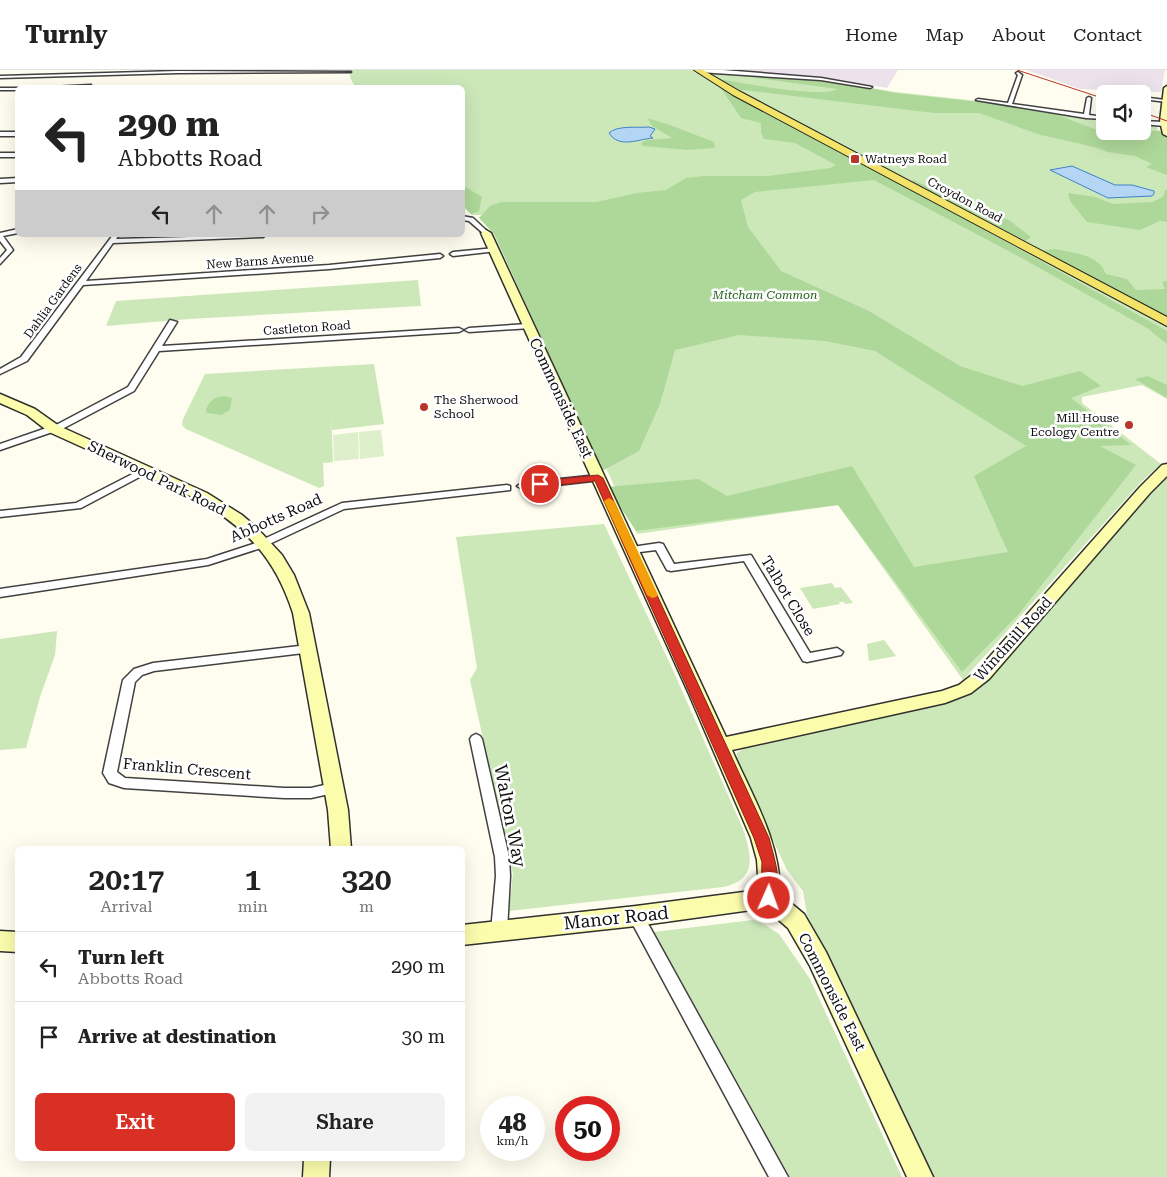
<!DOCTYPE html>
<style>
body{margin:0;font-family:"Roboto Serif",serif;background:#f2f2f2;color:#222;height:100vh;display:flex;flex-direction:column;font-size:19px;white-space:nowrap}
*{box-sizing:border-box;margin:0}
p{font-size:16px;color:#767676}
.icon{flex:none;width:28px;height:28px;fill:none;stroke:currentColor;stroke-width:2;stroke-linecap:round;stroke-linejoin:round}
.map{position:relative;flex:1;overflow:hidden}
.sheet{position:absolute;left:15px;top:776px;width:450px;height:315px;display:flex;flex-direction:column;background:#fff;border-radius:8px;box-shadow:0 5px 20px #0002}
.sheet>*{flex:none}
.hud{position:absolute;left:15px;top:15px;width:450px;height:152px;border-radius:8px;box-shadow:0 5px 20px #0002;background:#fff;color:#222;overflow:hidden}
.buttons{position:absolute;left:1096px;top:15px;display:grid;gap:10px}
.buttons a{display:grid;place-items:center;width:55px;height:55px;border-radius:8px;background:#fff;box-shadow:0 5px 20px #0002;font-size:25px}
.speed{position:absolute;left:480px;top:1026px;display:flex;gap:10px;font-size:25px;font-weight:700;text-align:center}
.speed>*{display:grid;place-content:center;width:65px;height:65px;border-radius:50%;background:#fff;box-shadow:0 5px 20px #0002;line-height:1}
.speed small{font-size:12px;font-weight:400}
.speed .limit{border:8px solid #d22;background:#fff;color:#111}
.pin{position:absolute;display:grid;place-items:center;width:42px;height:42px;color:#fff;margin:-21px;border:2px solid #fff;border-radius:50%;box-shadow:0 1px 5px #0007}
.me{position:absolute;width:55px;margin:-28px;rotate:2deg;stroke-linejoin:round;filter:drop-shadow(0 0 4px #0008)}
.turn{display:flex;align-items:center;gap:18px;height:105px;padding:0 20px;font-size:22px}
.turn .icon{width:65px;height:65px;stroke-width:2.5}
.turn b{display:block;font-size:35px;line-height:42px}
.lanes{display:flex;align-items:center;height:48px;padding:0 20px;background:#0003;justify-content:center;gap:25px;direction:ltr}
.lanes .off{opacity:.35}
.eta{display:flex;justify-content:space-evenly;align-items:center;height:85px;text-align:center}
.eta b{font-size:30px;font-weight:600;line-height:35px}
.button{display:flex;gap:10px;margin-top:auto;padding:10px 20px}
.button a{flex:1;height:58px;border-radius:8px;background:#d93025;color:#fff;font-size:20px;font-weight:600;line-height:58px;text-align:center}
.button a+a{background:#f2f2f2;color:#222}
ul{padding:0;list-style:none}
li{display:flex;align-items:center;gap:15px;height:70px;padding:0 20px;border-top:1px solid #e0e0e0}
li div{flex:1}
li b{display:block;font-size:19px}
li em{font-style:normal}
header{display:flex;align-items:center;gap:30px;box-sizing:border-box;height:70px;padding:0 25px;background:#fff;border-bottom:1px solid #e0e0e0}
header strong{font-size:24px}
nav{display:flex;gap:28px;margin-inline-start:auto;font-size:18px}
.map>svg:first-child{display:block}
.industrial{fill:#ece2ec}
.green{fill:#cce8b9}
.forest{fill:#aed899}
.pitch{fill:#deefcb}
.water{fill:#b5d5f4;stroke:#3f81c9}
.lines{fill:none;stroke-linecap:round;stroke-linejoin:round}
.street-casing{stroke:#414141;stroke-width:3}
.secondary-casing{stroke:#303030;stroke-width:3}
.primary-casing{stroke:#1f1f1f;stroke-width:2}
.street{fill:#fff;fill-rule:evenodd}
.secondary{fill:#fbfcac;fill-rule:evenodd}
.primary{fill:#f4e369;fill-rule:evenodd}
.tram{stroke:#b9352a;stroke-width:1}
.route{fill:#d93025;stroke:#8d1f18}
.slow{fill:#f59e0b}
.poi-dot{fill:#b9352a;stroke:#fff;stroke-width:2}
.labels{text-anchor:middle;stroke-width:5;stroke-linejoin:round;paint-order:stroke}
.far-poi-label{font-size:12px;fill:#0e0e0e;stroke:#fff;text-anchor:start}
.far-street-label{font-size:12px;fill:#0e0e0e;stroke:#fff}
.far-park-label{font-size:12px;font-style:italic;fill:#266320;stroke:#fff}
.street-label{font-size:15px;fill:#0e0e0e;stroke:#fff}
.near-street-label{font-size:18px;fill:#0e0e0e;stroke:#fff}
</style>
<header>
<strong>Turnly</strong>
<nav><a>Home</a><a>Map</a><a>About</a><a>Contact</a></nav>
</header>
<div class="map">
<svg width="1167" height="1107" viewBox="0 0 1167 1107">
<rect width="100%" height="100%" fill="#fefdef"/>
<path class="industrial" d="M718,0H898L887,18L834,9Z
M1026,0H1165L1161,22L1080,19Z"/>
<path class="green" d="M342,0H691L709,3L721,2L834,12L895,22L996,33L1077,47L1105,50V61H1142L1143,53L1157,55V59L1167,68V329L1142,315L1082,327V333L1161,394L1143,410L963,610L838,435L637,464L497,166L481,145H472L463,137L462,18L355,17L350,7L351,1Z
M418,210L421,236L189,249L106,256L116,231Z
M374,294L384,354L332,360L331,340L333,392L323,393L324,416L319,418L186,359L182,355L183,349L205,304Z
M1167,406V1107H934L807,845L803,821L787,800L740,700L736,690L737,683L748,675L939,634L969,625L979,619Z
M604,454L672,598L743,759C752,786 757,810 723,817L509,841L513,804L470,610L477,598L456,467Z
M832,513L835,518L841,517L853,533L845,534L844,532H839L840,534L813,539L800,518Z
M57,561L55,585L40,627L26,678L0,680V569Z
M884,570L896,586L869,591L867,574Z
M753,850L765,855L779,864L810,909L902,1107H790L654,862Z"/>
<path class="forest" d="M712,2L838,12L896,23L1007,35L1058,45L1102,62L1160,61L1167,67V105L1146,97L1152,94L1135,86L1108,82L1094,77L1041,65L979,43H934L735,19L718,9C739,12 822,29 837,19Z
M720,17L900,113L1167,261V274L1147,258L1016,185L874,110L755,122L741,130L748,157L781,201L869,241L960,296L1022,316L1080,301L1101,316L1071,328L1131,375L1100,376L1136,395L1018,545L962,602L838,435L636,461L607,417L698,409L727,426L852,396L914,497L1008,482L974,406L1026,376L875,281L825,271L739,265L675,280L660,334L639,381L602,401L494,164L479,148L490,136L501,132H596L637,123L666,120L686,108L704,106H768L830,98L836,95L795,73L764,69L761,62V53L741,48Z
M647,48L670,55L714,72L715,78L688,80L643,76L641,73L647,70L672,68L652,56Z
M914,110L968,137L1009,150L1031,167L1024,172L910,112Z
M462,115L482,127L479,141L471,144L463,135Z
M1165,120H1167V152L1160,151L1140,160L1087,152L1070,131L1068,123L1095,127L1113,134L1152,132L1163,127Z
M1055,179C1074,183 1098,184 1106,204L1127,209L1136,220L1165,219L1162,212L1167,211V249L1041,181Z
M1148,306L1167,315V328L1135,309Z
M224,326L232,328L230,340L221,345L207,343L206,340C209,331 214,327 224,326Z"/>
<path class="pitch" d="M381,360L384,386L360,389L359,362Z
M358,362L359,389L334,391L333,365Z"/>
<path class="water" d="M649,57L655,59L650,66L653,68C639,69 619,79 609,63C617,55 638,58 649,57Z
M1072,96L1115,115H1132L1154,121V124L1152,126L1108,128L1050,100Z"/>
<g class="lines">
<g class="street-casing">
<path id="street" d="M698,0H723L821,8L872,17L870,18L821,10L699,2Z
M178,1L351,2L178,3L0,8V6Z
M1018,2L1022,5L1012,34L1084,44L1087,28L1089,27L1091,28L1089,45L1105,47V49L1086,48L976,30L978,29L1008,33L1018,5L1016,3Z
M91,15L89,17L49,18L51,17Z
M176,17H203L205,18H174Z
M286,17H306L308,18H284Z
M0,18H18V20H0Z
M1142,27L1165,30L1167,32L1142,29Z
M1142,51L1164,52L1167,54L1164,56L1142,54Z
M0,62H18V66H0Z
M0,83H18V87H0Z
M18,108V112L0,113V109Z
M462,146L473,148L489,163L484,164L469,151L462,150Z
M18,159V163L3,166L13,180L0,194V188L7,180L0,171V163Z
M113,165H119L116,169L266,165L263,167L113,173L86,211L329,195L440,184L443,186L440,188L329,199L83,215L27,291L0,304V299L21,287Z
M495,178L498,180L497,181L453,186L450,184L453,182Z
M170,250L177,252L162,276L459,258L463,260L459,262L159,281L134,321L64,358L0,380V374L58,354L128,317Z
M528,254H531V258L469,262L465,260L469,258Z
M146,397L151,400L149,402L81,438L0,447V441L76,433Z
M598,405L601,406V410L522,419L517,416L522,413Z
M507,415L510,416V420L344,439L261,478L208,495L0,527V519L207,489L253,474L342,433Z
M659,473L663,474L674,494L751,485L810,583L837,578L843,582L841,585L807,592L803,591L744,491L671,501L667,500L656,480L632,483L627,480L632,477Z
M308,575L312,576L314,579L312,582L154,601L142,605L135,612L117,702L125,708L284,718H311L333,713L338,714L340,718L338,722L311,728H284L124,718L109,713L103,703L123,610L134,599L153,593Z
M476,664L480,666L482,669L509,787L510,806L507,861L504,866L499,868L494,866L491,861L496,806L495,787L470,669L472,666Z
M636,839L641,841L788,1107H769L631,851L629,846L631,841Z"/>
</g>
<g class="secondary-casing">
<path id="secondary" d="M1167,16V66L1163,64L1160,51L1164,18Z
M486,160L491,163L726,667L942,621L959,615L977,601L1140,417L1162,395L1167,394V406L1150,423L989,609L971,623L945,633L732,680C752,726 781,772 780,824L804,844L826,882L933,1107H907L810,896L788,858L765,838L636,856L462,875V855L636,836L759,820L757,790L751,768L689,624L481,163Z
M0,324L35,339L59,356L207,423L242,445L256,457L282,485L294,505L309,543L348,740L351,779H331L328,740L293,543C275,487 247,459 197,429L49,362L27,345L0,333Z
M0,861L18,862V882L0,881Z
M304,1089H330L329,1107H303Z"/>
</g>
<g class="primary-casing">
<path id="primary" d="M694,0H703L739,21L1167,247V256L733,25Z"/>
</g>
<use href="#street" class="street"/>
<use href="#secondary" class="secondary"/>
<use href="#primary" class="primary"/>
<path class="tram" d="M1017,0L1105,29
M1142,42L1167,51"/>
</g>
<path class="route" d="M598,405L603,408L769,768C774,787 783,813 774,832L769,834L764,832L761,828L762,792L754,768L595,411L540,417L535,414L540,411Z"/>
<path class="slow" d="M609,428L614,431L658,525L656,527L652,528L647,525L604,431Z"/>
<g class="poi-dot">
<rect x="850" y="84" width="10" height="10" rx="2.5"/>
<circle cx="424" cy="337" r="5"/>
<circle cx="1129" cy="355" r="5"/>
</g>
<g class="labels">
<g class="far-poi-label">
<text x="865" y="93">Watneys Road</text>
<text x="434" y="334">The Sherwood<tspan x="434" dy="14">School</tspan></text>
<text x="1119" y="352" text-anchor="end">Mill House<tspan x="1119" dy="14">Ecology Centre</tspan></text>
</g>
<g class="far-street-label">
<text transform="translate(965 130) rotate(28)" y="4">Croydon Road</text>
<text transform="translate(260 191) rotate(-4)" y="4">New Barns Avenue</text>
<text transform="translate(53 231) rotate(-54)" y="4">Dahlia Gardens</text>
<text transform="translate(307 258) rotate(-4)" y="4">Castleton Road</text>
</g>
<g class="far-park-label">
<text x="765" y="229">Mitcham Common</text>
</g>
<g class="street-label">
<text transform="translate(561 328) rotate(65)" y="5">Commonside East</text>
<text transform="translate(157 408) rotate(26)" y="5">Sherwood Park Road</text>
<text transform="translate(276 448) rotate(-24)" y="5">Abbotts Road</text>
<text transform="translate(788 526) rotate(59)" y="5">Talbot Close</text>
<text transform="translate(1013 569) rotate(-48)" y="5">Windmill Road</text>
<text transform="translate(187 699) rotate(5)" y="5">Franklin Crescent</text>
<text transform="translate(832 922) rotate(63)" y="5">Commonside East</text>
</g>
<g class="near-street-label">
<text transform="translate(510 746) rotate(79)" y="6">Walton Way</text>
<text transform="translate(616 848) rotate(-6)" y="6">Manor Road</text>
</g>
</g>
</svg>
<div class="buttons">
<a><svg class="icon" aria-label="sound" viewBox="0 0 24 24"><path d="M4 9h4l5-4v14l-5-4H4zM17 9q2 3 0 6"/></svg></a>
</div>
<div class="speed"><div>48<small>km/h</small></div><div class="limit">50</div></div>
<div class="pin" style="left:540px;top:414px;background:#d93025"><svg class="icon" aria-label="arrive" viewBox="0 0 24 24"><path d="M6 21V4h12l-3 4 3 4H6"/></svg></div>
<svg class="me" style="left:769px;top:828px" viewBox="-20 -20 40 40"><circle r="17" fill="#d93025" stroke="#fff" stroke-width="3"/><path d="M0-11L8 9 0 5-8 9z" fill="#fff"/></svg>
<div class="hud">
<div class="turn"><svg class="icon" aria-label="left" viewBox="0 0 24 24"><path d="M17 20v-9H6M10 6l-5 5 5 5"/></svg><div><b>290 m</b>Abbotts Road</div></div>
<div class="lanes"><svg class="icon" aria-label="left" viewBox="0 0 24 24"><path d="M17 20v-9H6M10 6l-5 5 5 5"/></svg><svg class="icon off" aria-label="ahead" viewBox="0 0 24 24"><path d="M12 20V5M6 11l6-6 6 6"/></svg><svg class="icon off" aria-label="ahead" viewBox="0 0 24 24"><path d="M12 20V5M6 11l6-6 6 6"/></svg><svg class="icon off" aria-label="right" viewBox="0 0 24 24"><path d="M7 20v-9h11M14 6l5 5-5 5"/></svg></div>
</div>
<section class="sheet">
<div class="eta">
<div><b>20:17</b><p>Arrival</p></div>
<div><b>1</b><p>min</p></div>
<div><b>320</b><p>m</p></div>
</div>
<ul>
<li><svg class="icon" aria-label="left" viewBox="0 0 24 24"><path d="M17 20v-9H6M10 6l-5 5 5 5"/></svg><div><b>Turn left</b><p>Abbotts Road</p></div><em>290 m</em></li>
<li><svg class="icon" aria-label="arrive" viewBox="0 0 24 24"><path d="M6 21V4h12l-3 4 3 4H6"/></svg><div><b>Arrive at destination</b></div><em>30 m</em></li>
</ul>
<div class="button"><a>Exit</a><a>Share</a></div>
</section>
</div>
